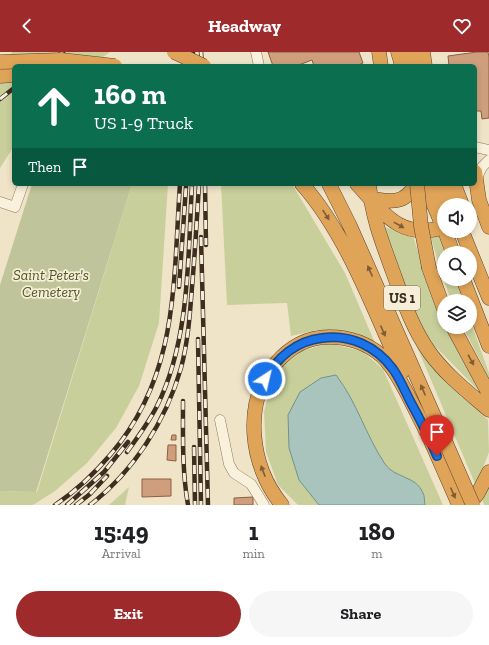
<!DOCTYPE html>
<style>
body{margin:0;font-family:"Zilla Slab",serif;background:#f6f6f6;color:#202124;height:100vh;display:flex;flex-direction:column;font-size:15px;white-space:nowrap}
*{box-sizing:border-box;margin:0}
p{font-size:13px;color:#757577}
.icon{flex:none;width:22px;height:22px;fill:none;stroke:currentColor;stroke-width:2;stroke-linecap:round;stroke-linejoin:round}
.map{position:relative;height:453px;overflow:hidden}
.details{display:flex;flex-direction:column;background:#fff;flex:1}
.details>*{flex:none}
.guide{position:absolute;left:12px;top:12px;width:465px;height:122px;border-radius:6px;box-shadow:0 2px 6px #0003;background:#0b6e4f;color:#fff;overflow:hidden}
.controls{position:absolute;left:437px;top:146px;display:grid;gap:8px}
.controls a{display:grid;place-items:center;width:40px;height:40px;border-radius:50%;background:#fff;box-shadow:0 2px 6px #0003;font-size:20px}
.pin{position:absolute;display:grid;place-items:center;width:34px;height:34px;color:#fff;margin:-41px -17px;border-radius:50% 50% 50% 0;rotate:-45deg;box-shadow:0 0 4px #0007}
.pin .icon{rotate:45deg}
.me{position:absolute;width:44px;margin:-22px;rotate:35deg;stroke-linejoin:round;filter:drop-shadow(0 0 3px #0008)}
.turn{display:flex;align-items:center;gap:14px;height:84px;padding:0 16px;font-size:18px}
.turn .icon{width:52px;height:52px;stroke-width:2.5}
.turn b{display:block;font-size:28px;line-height:34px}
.then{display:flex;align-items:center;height:38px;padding:0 16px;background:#0003;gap:8px;font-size:15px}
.eta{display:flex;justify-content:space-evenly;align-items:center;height:68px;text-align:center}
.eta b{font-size:24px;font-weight:800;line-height:28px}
.button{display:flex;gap:8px;margin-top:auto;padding:8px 16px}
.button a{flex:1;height:46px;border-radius:24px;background:#9e2a2b;color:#fff;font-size:16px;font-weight:800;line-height:46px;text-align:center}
.button a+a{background:#f6f6f6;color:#202124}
header{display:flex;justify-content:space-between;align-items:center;height:52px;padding:0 16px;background:#9e2a2b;color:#fff;font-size:18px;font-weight:800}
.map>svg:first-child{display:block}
.green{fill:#c9cf9b}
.cemetery{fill:#bfc49a}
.water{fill:#a9c4bc;stroke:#6f938a}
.building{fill:#cf9f7d;stroke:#8d5f41}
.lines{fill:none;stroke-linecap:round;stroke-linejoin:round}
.minor-casing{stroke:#8d765c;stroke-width:11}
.highway-casing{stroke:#5b4430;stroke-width:15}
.minor{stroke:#faf1dc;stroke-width:10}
.highway{stroke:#e0a458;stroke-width:14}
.rail-casing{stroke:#3d2e20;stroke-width:4.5}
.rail{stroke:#f7eed8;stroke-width:3;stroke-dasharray:9;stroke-linecap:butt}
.highway-bridge-casing{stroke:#5b4430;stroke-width:15;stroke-linecap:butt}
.highway-bridge{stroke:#e0a458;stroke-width:14}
.oneway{fill:#7e5d36}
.route-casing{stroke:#114b97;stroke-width:10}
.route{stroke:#1a73e8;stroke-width:7}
.labels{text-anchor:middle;stroke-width:3.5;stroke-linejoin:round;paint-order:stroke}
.shield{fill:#f7eed8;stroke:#756857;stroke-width:1}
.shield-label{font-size:14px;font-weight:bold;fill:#3d2e20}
.park-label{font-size:15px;font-style:italic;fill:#4d5a26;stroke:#f7eed8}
</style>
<header><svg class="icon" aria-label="back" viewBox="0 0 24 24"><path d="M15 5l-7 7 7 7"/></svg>Headway<svg class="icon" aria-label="heart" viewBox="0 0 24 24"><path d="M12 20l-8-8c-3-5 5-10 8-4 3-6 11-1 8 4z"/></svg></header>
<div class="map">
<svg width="489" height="453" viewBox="0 0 489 453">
<rect width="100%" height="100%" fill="#f0e4c8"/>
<path class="green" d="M13,0H110L91,14H14V94L0,116V10Z
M132,132H168L159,271L139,334L116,376L87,411L55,439L33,453H0V439L37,440Z
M221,132H292L345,221L375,291L351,280L317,278L291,284L287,251L227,253Z
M385,175L413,184L428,231L444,268V275H447L478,338L426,285L401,230Z
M440,184L446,201H444V227H455L463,249H451L438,210L431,186Z
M470,268L489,321V326L463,275H470Z
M329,291L362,299L383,317L443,453H425C424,449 425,444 423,441C417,424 394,426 385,412C366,384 357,350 336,323L299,428L319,453H298L278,433L266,400L264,360L273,324L295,301Z
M417,295L445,328L488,368L489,400L476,434Z
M489,432V453H484L482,447Z
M129,435L125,453H109Z"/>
<path class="cemetery" d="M32,132H132L36,440L0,439V233Z"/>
<path class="water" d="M336,323C357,350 366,384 385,412C394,426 417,424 423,441C425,444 424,449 425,453H319L299,428L289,396L288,363L300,340L321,326Z"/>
<path class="building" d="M268,0H359L363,11L356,14H314L312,8L296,14H273Z
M477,0H488L489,5V66L482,67L481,59H475V14H449L448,4Z
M172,383H176V388H171Z
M168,393H176V409L167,408Z
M142,427H171V444L142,445Z
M253,445V453H234V446Z"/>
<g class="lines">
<g class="minor-casing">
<path id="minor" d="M256,0L259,14
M475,95L489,98
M476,128L482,115L489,108
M0,150L15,155L23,132
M220,368L229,412L234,421L251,432L264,453"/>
</g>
<g class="highway-casing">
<path id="highway" d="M379,0L381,14
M398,0L402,14
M412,0L416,14
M423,0L425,14
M0,24L14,23
M475,120L479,148L489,175
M302,132C347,183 374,258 402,320
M329,132L350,174L438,373
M357,132C383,160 400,189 444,175
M369,132C372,165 382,190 393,220C403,248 412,276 430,301C446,323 468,340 489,358
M425,132L444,177
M440,132L441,161
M443,132L451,153
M454,132L462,153
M370,146C389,150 406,153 415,132
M445,179L453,201
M462,179L489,246
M429,216L444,257
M463,227L489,294
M453,275L489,342
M423,371L459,453
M282,453C250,414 242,351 276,311C290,295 308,285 329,285C348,285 367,291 382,304C400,322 414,356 426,379
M469,453L478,441L489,420"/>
</g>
<use href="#minor" class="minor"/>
<use href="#highway" class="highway"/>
<g class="rail-casing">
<path id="rail" d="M184,0V14
M201,0L202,14
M44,14L63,0
M192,14L193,0
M0,47L14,36
M205,132L206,193
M201,185L208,453
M179,235L186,135
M198,287L201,453
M183,349C183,383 182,419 188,453
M194,395L195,453
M127,400C138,385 149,370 157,354C190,288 188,204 192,132
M55,453C76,439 94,422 111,402C179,322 173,231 180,132
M67,453L104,420L128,390
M76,453L90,442L107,424
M90,453C133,420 166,369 181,316C188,290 190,262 192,235C195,201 197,166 199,132"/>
</g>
<use href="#rail" class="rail"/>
<g class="highway-bridge-casing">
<path id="highway-bridge" d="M174,0L204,14
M0,10L61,8L115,14
M417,132L421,174L429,216
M438,373L473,453"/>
</g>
<use href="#highway-bridge" class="highway-bridge"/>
</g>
<defs><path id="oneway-solid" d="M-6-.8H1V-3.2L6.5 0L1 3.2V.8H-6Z"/></defs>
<g class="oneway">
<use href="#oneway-solid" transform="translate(326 163) rotate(57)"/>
<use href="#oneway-solid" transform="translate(399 173) rotate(29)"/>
<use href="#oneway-solid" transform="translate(370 219) rotate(-114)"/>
<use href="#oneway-solid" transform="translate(383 279) rotate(66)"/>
<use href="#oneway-solid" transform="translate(471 308) rotate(61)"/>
<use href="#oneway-solid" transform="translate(423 338) rotate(-114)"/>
<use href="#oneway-solid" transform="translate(263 419) rotate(-111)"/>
<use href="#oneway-solid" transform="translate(453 441) rotate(66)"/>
</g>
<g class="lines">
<g class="route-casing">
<path id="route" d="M265,327C277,306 296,289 322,286C350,282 376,294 393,317C400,327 405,339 410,349C420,367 429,385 437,404"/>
</g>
<use href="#route" class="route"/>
</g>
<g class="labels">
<rect class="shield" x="384" y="234" width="36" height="24" rx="3"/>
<g class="shield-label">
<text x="402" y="251">US 1</text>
</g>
<g class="park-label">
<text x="51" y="228">Saint Peter's<tspan x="51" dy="17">Cemetery</tspan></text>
</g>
</g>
</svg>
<div class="controls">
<a><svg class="icon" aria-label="sound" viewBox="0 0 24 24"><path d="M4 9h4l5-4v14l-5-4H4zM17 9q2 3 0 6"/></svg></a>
<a><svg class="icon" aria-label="search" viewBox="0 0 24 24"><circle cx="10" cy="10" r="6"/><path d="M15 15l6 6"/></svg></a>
<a><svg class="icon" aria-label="layers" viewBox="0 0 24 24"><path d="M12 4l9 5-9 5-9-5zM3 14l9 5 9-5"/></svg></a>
</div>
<div class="pin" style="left:437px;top:404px;background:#d93025"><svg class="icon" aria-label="arrive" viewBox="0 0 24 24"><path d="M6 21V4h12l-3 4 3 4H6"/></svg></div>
<svg class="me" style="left:265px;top:327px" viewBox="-20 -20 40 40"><circle r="17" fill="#1a73e8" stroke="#fff" stroke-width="3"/><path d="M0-11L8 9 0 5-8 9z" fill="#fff"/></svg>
<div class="guide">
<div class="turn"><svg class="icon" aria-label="ahead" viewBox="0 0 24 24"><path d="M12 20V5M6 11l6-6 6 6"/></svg><div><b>160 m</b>US 1-9 Truck</div></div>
<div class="then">Then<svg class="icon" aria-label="arrive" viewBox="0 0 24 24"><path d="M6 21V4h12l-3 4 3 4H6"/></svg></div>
</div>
</div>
<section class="details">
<div class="eta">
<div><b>15:49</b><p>Arrival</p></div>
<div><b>1</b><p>min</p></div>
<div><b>180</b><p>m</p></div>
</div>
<div class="button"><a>Exit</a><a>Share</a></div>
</section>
